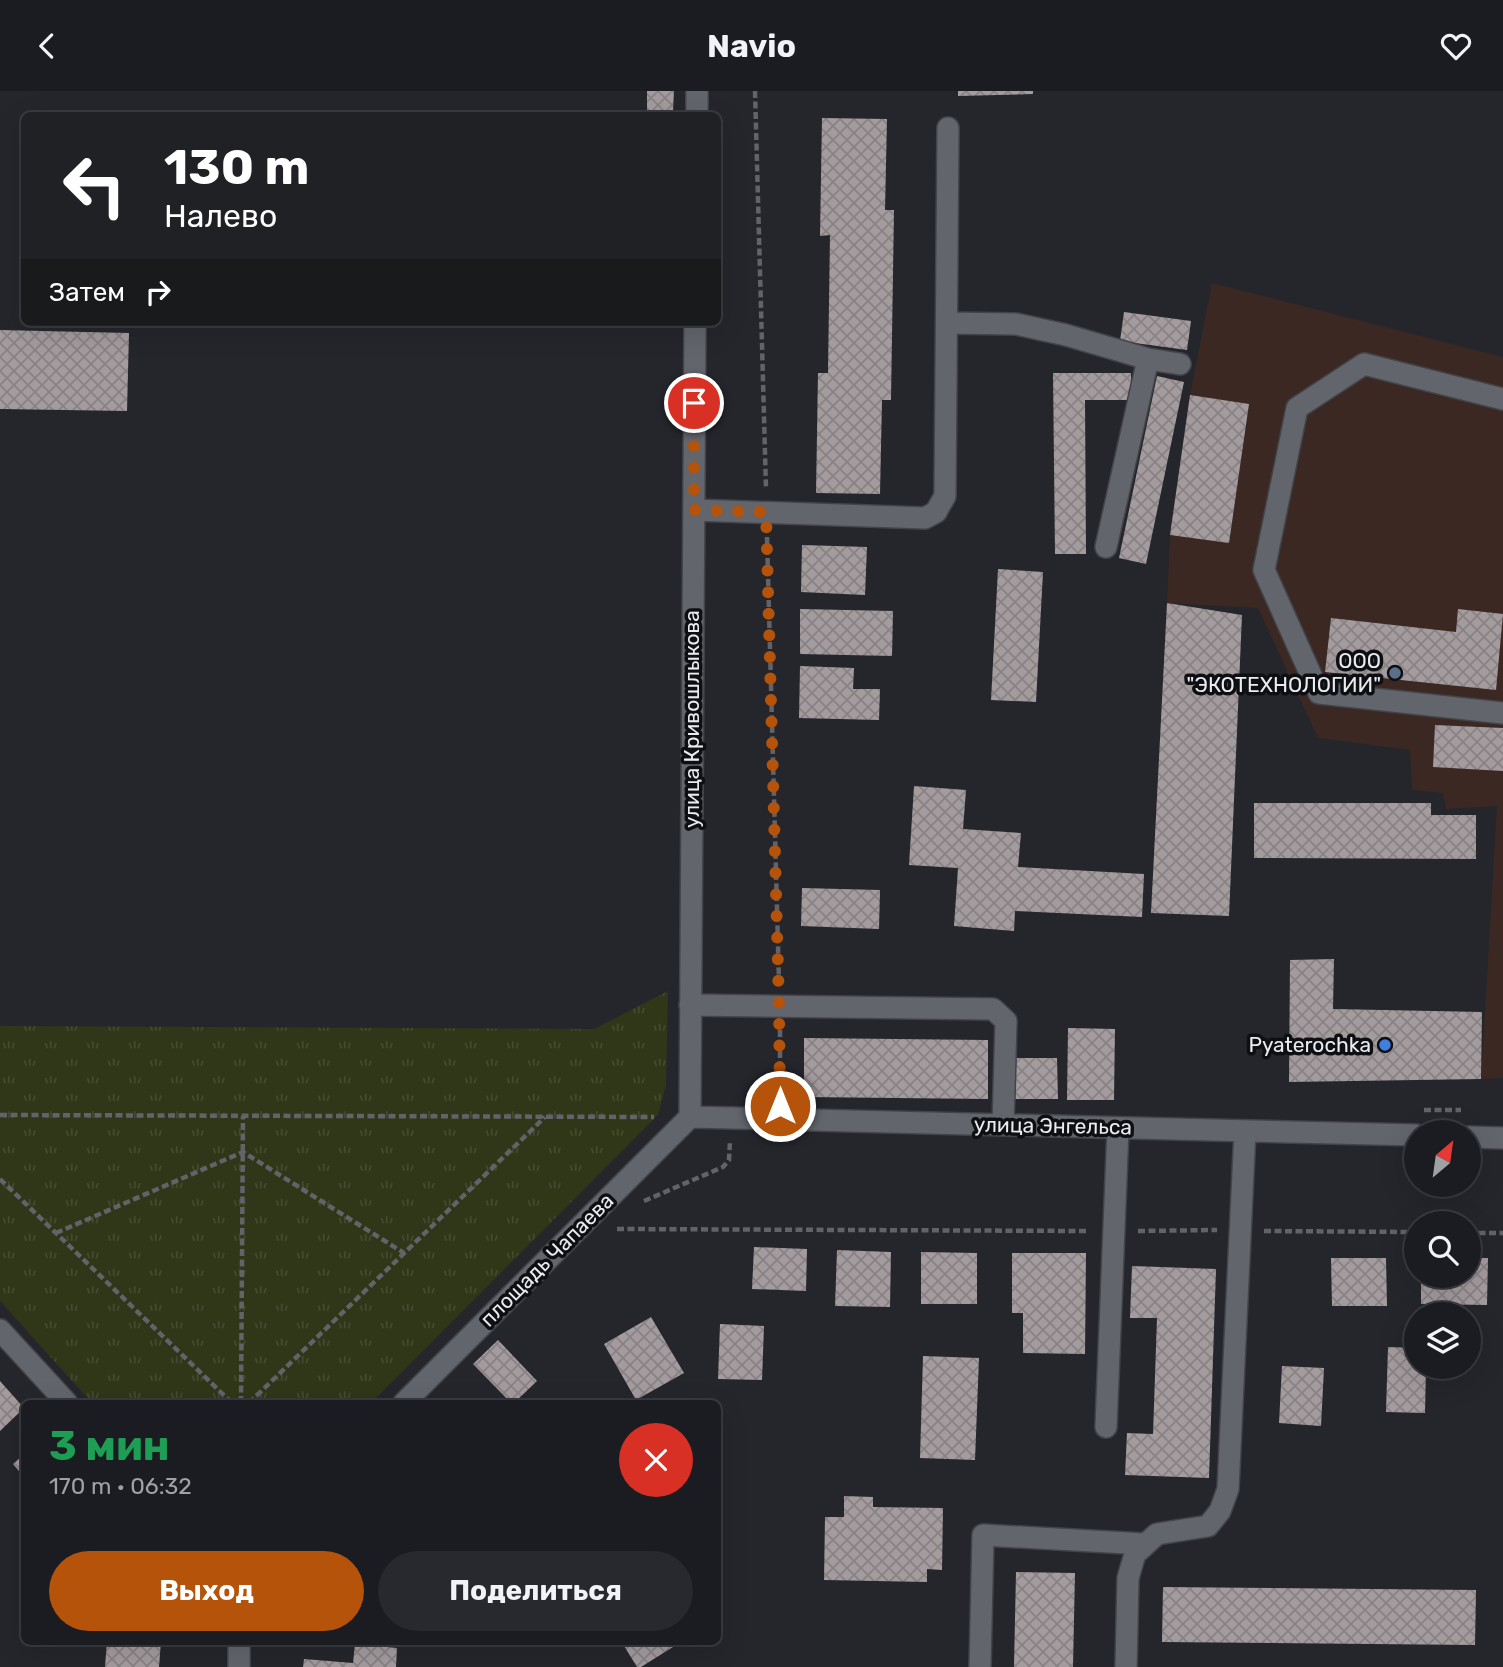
<!DOCTYPE html>
<html lang="ru">
<meta charset="utf-8">
<style>
body{margin:0;font-family:Rubik,sans-serif;background:#28292e;color:#f1f3f6;height:100vh;display:flex;flex-direction:column;font-size:26px;white-space:nowrap}
*{box-sizing:border-box;margin:0}
p{font-size:23px;color:#a0a1a5}
.icon{flex:none;width:38px;height:38px;fill:none;stroke:currentColor;stroke-width:2;stroke-linecap:round;stroke-linejoin:round}
.map{position:relative;flex:1;overflow:hidden}
.side{position:absolute;left:21px;top:1309px;width:700px;height:245px;display:flex;flex-direction:column;background:#1b1c21;border-radius:10px;box-shadow:0 7px 28px #0002,0 0 0 2px #393a3f}
.side>*{flex:none}
.guide{position:absolute;left:21px;top:21px;width:700px;height:214px;border-radius:10px;box-shadow:0 7px 28px #0002,0 0 0 2px #393a3f;background:#202124;color:#fff;overflow:hidden}
.needle{width:46px;rotate:29deg}
.controls{position:absolute;left:1404px;top:1029px;display:grid;gap:14px}
.controls a{display:grid;place-items:center;width:77px;height:77px;border-radius:50%;background:#1b1c21;box-shadow:0 7px 28px #0002,0 0 0 2px #393a3f;font-size:35px}
.pin{position:absolute;display:grid;place-items:center;width:60px;height:60px;color:#fff;margin:-30px;border:4px solid #fff;border-radius:50%;box-shadow:0 2px 7px #0007}
.me{position:absolute;width:77px;margin:-38px;rotate:0deg;stroke-linejoin:round;filter:drop-shadow(0 0 5px #0008)}
.turn{display:flex;align-items:center;gap:24px;height:147px;padding:0 28px;font-size:32px}
.turn .icon{width:91px;height:91px;stroke-width:2.5}
.turn b{display:block;font-size:49px;line-height:60px}
.then{display:flex;align-items:center;height:66px;padding:0 28px;background:#0003;gap:14px;font-size:26px}
.round{display:grid;place-items:center;flex:none;width:74px;height:74px;border-radius:37px;background:#28292e}
.headline{display:flex;align-items:center;justify-content:space-between;height:119px;padding:0 28px}
h1{font-size:42px;font-weight:700;line-height:52px;color:#1e9e55}
.button{display:flex;gap:14px;margin-top:auto;padding:14px 28px}
.button a{flex:1;height:80px;border-radius:42px;background:#b45309;color:#fff;font-size:28px;font-weight:700;line-height:80px;text-align:center}
.button a+a{background:#28292e;color:#f1f3f6}
header{display:flex;justify-content:space-between;align-items:center;height:91px;padding:0 28px;background:#1b1c21;font-size:32px;font-weight:700}
.map>svg:first-child{display:block}
.industrial{fill:#3b2822}
.grass{fill:url(#grass-tufts)}
.building{fill:url(#building-cross-hatch)}
.lines{fill:none;stroke-linecap:round;stroke-linejoin:round}
.minor-casing{stroke:#424449;stroke-width:24}
.path{stroke:#616369;stroke-width:4.5;stroke-dasharray:7 3.5;stroke-linecap:butt}
.minor{stroke:#63656d;stroke-width:21}
.route{stroke:#b45309;stroke-width:12;stroke-dasharray:0 21.6}
.service-dot{fill:#5c6f8a;stroke:#0e0f12;stroke-width:2.5}
.shop-dot{fill:#3f7fe0;stroke:#0e0f12;stroke-width:2.5}
.labels{text-anchor:middle;stroke-width:7;stroke-linejoin:round;paint-order:stroke}
.poi-label{font-size:21px;fill:#eaebf0;stroke:#0e0f12;text-anchor:end}
.street-label{font-size:21px;fill:#eaebf0;stroke:#0e0f12}
</style>
<header><svg class="icon" aria-label="back" viewBox="0 0 24 24"><path d="M15 5l-7 7 7 7"/></svg>Navio<svg class="icon" aria-label="heart" viewBox="0 0 24 24"><path d="M12 20l-8-8c-3-5 5-10 8-4 3-6 11-1 8 4z"/></svg></header>
<div class="map">
<svg width="1503" height="1576" viewBox="0 0 1503 1576">
<defs>
<pattern id="grass-tufts" width="24" height="20" patternUnits="userSpaceOnUse" patternTransform="scale(1.75)"><rect width="24" height="20" fill="#303618"/><path d="M3 7l-1-3M5 7V3M7 7l1-3M15 17l-1-3M17 17v-4M19 17l1-3" fill="none" stroke="#444a2f"/></pattern>
<pattern id="building-cross-hatch" width="8" height="8" patternUnits="userSpaceOnUse" patternTransform="scale(1.75)"><rect width="8" height="8" fill="#a49b9f"/><path d="M0 0l8 8M0 8l8-8" fill="none" stroke="#888285"/></pattern>
</defs>
<rect width="100%" height="100%" fill="#24262c"/>
<path class="industrial" d="M1212,192L1503,266V987L1481,988L1497,715L1446,718L1443,702L1412,699L1410,659L1318,647L1258,517L1167,512L1170,444L1190,304Z"/>
<path class="grass" d="M668,900L666,994L658,1024L371,1312H92L0,1210V935L594,938Z"/>
<path class="building" d="M647,0H674L673,20L647,19Z
M958,0H1033V3L958,5Z
M822,27L887,28L885,119H894L891,309H882L880,403L816,402L818,282H828L830,144L820,145Z
M1124,221L1191,230L1187,259L1120,250Z
M0,239L129,242L127,320L0,318Z
M1053,282H1131V309H1085L1086,463H1055Z
M1157,285L1184,291L1146,473L1119,467Z
M1190,304L1249,313L1229,452L1170,444Z
M802,454L867,456L865,504L801,501Z
M998,478L1043,481L1036,611L991,609Z
M1167,512L1242,524L1229,825L1151,822Z
M800,518L893,520L892,565L800,563Z
M1458,518L1503,523L1496,599L1325,581L1331,527L1456,541Z
M800,575L854,577L853,598H880L879,629L799,627Z
M1435,634L1503,637V680L1433,676Z
M914,695L966,699L963,738L1021,742L1018,776L1144,783L1142,826L1015,820L1014,840L954,835L958,777L909,774Z
M1254,712H1431V724H1476V768L1254,767Z
M802,797L880,799L879,838L801,835Z
M1334,868L1333,918L1482,921L1481,988L1289,991L1290,869Z
M1068,937L1115,938L1114,1009H1067Z
M804,947L988,949V1008L804,1006Z
M1014,967H1057L1058,1008H1014Z
M754,1156L807,1158L806,1200L752,1198Z
M837,1159L891,1161L890,1216L835,1215Z
M921,1161L977,1162V1213H921Z
M1012,1162H1086L1085,1263L1023,1262V1222H1012Z
M1331,1167H1386L1387,1215H1332Z
M1468,1167H1488L1487,1214L1421,1213V1185H1468Z
M1132,1175L1216,1178L1209,1387L1125,1384L1127,1342L1153,1343L1157,1227H1130Z
M651,1226L684,1282L636,1309L604,1253Z
M720,1233L764,1235L762,1289L718,1288Z
M498,1249L537,1290L514,1312H511L473,1273Z
M1388,1256L1416,1257V1276H1426L1425,1322L1386,1321Z
M923,1265L979,1267L975,1369L920,1367Z
M1282,1275L1324,1277L1321,1335L1279,1332Z
M0,1290L24,1317L0,1340Z
M24,1363V1386L13,1373Z
M844,1405L873,1406V1416L943,1417L942,1479L927,1478V1491L824,1489L825,1426H844Z
M1016,1481L1075,1482L1073,1576H1014Z
M1163,1496L1476,1499L1475,1554L1162,1551Z
M107,1550H161L159,1576H105Z
M621,1550H669L673,1556L641,1576H637Z
M355,1553L397,1557L396,1576H303L304,1568L353,1572Z"/>
<g class="lines">
<g class="minor-casing">
<path id="minor" d="M697,24V0
M947,232L1016,233L1066,244L1148,268L1180,273
M1503,308L1364,273L1297,317L1264,479L1319,602L1503,622
M694,419L925,427L936,421L945,405L948,37
M1106,456L1148,268
M690,914L993,918L1006,930L1003,1034
M690,1026L695,231
M690,1026L1416,1044
M1468,1046L1503,1047
M0,1239L67,1312
M404,1312L690,1026
M1106,1336L1118,1037
M239,1576V1550
M980,1576L983,1444L1145,1453
M1126,1576L1128,1487L1135,1463L1157,1443L1208,1435L1220,1420L1228,1398L1245,1040"/>
</g>
<path class="path" d="M755,0L766,398
M767,446L779,892
M780,939V1004
M1424,1019H1461
M0,1024L654,1026
M0,1088L232,1312
M644,1110L723,1076L729,1069L730,1050
M617,1138L1087,1140
M1138,1140L1217,1139
M1264,1140L1416,1141
M56,1142L243,1061L404,1162
M1468,1142H1503
M241,1312L243,1025
M249,1312L545,1026"/>
<use href="#minor" class="minor"/>
</g>
<g class="lines">
<path class="route" d="M694,312V419L766,421L779,915L780,1015"/>
</g>
<circle class="service-dot" cx="1395" cy="582" r="7"/>
<circle class="shop-dot" cx="1385" cy="954" r="7"/>
<g class="labels">
<g class="poi-label">
<text x="1381" y="577">ООО<tspan x="1381" dy="24">"ЭКОТЕХНОЛОГИИ"</tspan></text>
<text x="1371" y="961">Pyaterochka</text>
</g>
<g class="street-label">
<text transform="translate(692 628) rotate(-90)" y="7">улица Кривошлыкова</text>
<text transform="translate(1053 1035) rotate(1)" y="7">улица Энгельса</text>
<text transform="translate(547 1169) rotate(-45)" y="7">площадь Чапаева</text>
</g>
</g>
</svg>
<div class="controls">
<a><svg class="needle" viewBox="-14 -14 28 28"><path d="M0-13l5 13h-10z" fill="#e53935"/><path d="M0 13l5-13h-10z" fill="#a0a1a5"/></svg></a>
<a><svg class="icon" aria-label="search" viewBox="0 0 24 24"><circle cx="10" cy="10" r="6"/><path d="M15 15l6 6"/></svg></a>
<a><svg class="icon" aria-label="layers" viewBox="0 0 24 24"><path d="M12 4l9 5-9 5-9-5zM3 14l9 5 9-5"/></svg></a>
</div>
<div class="pin" style="left:694px;top:312px;background:#d93025"><svg class="icon" aria-label="arrive" viewBox="0 0 24 24"><path d="M6 21V4h12l-3 4 3 4H6"/></svg></div>
<svg class="me" style="left:780px;top:1015px" viewBox="-20 -20 40 40"><circle r="17" fill="#b45309" stroke="#fff" stroke-width="3"/><path d="M0-11L8 9 0 5-8 9z" fill="#fff"/></svg>
<div class="guide">
<div class="turn"><svg class="icon" aria-label="left" viewBox="0 0 24 24"><path d="M17 20v-9H6M10 6l-5 5 5 5"/></svg><div><b>130 m</b>Налево</div></div>
<div class="then">Затем<svg class="icon" aria-label="right" viewBox="0 0 24 24"><path d="M7 20v-9h11M14 6l5 5-5 5"/></svg></div>
</div>
<section class="side">
<div class="headline"><div><h1>3 мин</h1><p>170 m · 06:32</p></div><a class="round" style="background:#d93025;color:#fff"><svg class="icon" aria-label="close" viewBox="0 0 24 24"><path d="M6 6l12 12M18 6L6 18"/></svg></a></div>
<div class="button"><a>Выход</a><a>Поделиться</a></div>
</section>
</div>
